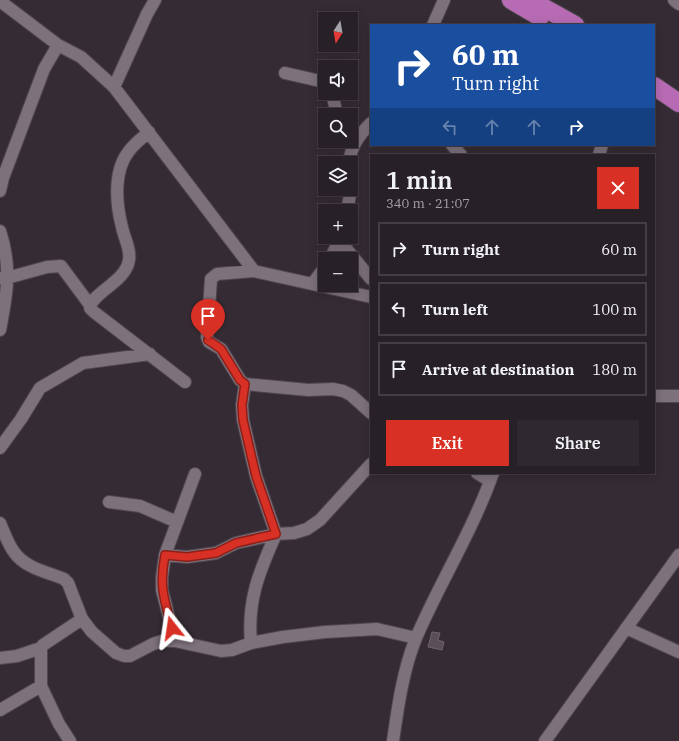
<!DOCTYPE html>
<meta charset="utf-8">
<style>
body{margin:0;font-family:"IBM Plex Serif",serif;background:#30282f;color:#f1f3f6;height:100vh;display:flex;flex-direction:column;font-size:15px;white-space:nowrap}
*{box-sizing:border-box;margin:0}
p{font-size:13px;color:#a5a3a7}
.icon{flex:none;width:22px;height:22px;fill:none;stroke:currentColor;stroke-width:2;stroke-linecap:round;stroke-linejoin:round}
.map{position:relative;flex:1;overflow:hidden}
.details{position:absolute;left:370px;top:154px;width:285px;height:320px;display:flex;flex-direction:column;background:#282027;border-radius:0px;box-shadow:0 2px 10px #0003,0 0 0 1px #443e44}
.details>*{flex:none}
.top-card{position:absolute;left:370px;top:24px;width:285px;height:122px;border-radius:0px;box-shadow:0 2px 10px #0003,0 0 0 1px #443e44;background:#1a4fa0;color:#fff;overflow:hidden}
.needle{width:26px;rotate:191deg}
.controls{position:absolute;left:318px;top:12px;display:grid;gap:8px}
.controls a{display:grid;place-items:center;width:40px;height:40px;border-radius:0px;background:#282027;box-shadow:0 2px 10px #0003,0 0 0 1px #443e44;font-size:20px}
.pin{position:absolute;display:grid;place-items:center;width:34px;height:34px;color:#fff;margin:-41px -17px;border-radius:50% 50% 50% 0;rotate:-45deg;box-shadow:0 0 4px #0007}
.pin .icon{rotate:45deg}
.me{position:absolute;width:44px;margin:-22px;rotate:345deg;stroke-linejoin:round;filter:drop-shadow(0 0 3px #0008)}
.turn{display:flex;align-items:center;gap:14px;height:84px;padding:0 16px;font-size:18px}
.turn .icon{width:52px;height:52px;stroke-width:2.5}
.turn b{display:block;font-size:28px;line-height:34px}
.lanes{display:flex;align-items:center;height:38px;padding:0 16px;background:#0003;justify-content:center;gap:20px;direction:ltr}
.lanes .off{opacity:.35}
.round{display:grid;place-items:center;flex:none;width:42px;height:42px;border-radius:0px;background:#30282f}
.summary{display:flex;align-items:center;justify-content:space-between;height:68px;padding:0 16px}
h1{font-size:24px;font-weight:600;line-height:30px}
.button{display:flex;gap:8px;margin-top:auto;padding:8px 16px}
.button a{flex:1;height:46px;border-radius:0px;background:#d93025;color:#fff;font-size:16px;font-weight:600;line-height:46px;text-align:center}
.button a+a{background:#30282f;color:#f1f3f6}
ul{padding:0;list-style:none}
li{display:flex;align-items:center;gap:12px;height:54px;margin:0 8px 6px;padding:0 8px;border:2px solid #443e44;border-radius:0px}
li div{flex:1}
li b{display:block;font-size:15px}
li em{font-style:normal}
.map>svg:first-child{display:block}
.building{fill:#5a4e59;stroke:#6f636e}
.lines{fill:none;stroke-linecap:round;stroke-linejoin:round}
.minor-casing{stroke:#50474f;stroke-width:14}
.highway-casing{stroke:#50474f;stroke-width:20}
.minor{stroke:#7d717c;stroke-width:12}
.highway{stroke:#b76bb4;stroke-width:18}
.route-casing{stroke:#8d1f18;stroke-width:10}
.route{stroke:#d93025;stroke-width:7}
</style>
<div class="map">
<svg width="679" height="741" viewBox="0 0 679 741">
<rect width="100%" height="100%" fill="#352b34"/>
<path class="building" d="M432,632L440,633L438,640L444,642L442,650L428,647Z"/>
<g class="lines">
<g class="minor-casing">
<path id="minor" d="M674,0L679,4
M0,1L58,45L81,57L114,87L254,271
M433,25L444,0
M285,73L320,81L325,84
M114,87L147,14L155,0
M332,93L337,115
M149,132C142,138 135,143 129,151C113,171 116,204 122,227C124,238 131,249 129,260C126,282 91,293 90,308L94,312L185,382
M452,145L461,155
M599,155L602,145
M349,163C351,146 359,135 371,123
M0,191L3,178L44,69L58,45
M347,211L351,189
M0,231C12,267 7,294 0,330
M340,241L371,279
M330,259L341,237
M0,278H7L47,267L61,266L90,305
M313,283L325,267
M371,297L254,271L217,274L211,279L207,337L209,342L221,349L240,380L245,384L308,390L333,389L343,391L351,395L371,413
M245,384L242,405L243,420L256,476L276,534C259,572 247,601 251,643
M654,396H679
M0,448L21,419L40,388L83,363L150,354
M477,473L490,481
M109,502L140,506L177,522
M0,523C4,532 8,544 14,552C25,568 47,572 64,579L68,583L82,619L92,632L116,653L124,656H130L153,644L162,641H175L221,651L232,650L251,643L283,637L325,632L377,629L416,638
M165,555L187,557L216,553L236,543L276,534L294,533L307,529L320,520L371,464
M626,628L679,652
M175,641L162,590V577L165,555L195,474
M0,658L17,656L41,648
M41,686L59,724L70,741
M0,710L41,686V648L43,645L82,619
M393,741C398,706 403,670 416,638C440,582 473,530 493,473
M545,741L679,555"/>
</g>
<g class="highway-casing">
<path id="highway" d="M511,0L540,17
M530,0L575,25
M654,86L679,103"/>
</g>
<use href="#minor" class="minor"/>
<use href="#highway" class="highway"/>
</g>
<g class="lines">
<g class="route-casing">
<path id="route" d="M172,628C164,599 159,586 165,555L187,557L216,553L236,543L276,534L256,476L243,420L242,405L245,384L240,380L221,349L208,340"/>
</g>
<use href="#route" class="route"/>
</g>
</svg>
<div class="controls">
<a><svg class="needle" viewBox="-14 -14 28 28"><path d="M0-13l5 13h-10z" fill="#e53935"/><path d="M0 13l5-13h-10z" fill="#a5a3a7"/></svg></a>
<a><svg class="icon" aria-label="sound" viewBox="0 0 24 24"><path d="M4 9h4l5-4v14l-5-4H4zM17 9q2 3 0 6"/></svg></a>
<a><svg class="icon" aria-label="search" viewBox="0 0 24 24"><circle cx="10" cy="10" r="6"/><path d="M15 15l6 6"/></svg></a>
<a><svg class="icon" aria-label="layers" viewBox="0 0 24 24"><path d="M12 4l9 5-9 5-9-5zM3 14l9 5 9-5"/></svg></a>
<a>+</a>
<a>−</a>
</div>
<div class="pin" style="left:208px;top:340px;background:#d93025"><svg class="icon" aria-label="arrive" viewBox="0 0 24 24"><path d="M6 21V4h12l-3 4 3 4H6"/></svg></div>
<svg class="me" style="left:172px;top:628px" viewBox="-20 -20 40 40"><path d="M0-17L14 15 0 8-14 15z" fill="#d93025" stroke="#fff" stroke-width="4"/></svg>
<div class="top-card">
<div class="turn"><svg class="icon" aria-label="right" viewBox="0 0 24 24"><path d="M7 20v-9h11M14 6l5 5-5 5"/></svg><div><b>60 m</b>Turn right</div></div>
<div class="lanes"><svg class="icon off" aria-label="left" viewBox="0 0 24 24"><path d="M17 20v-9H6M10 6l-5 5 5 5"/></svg><svg class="icon off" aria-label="ahead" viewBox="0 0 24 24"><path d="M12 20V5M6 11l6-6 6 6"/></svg><svg class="icon off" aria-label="ahead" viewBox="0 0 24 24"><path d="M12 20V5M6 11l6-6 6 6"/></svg><svg class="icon" aria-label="right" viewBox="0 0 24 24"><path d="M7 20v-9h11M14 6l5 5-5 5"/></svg></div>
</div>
<section class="details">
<div class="summary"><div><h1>1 min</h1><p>340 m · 21:07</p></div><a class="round" style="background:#d93025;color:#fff"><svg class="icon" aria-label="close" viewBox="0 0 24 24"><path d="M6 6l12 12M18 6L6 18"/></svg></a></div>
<ul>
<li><svg class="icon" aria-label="right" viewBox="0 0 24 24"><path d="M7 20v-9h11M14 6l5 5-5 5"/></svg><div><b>Turn right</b></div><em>60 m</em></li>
<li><svg class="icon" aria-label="left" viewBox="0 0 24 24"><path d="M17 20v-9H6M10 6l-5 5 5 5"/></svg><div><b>Turn left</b></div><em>100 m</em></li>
<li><svg class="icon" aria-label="arrive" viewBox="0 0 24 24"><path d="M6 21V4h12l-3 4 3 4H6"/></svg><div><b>Arrive at destination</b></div><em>180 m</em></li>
</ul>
<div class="button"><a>Exit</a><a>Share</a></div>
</section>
</div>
